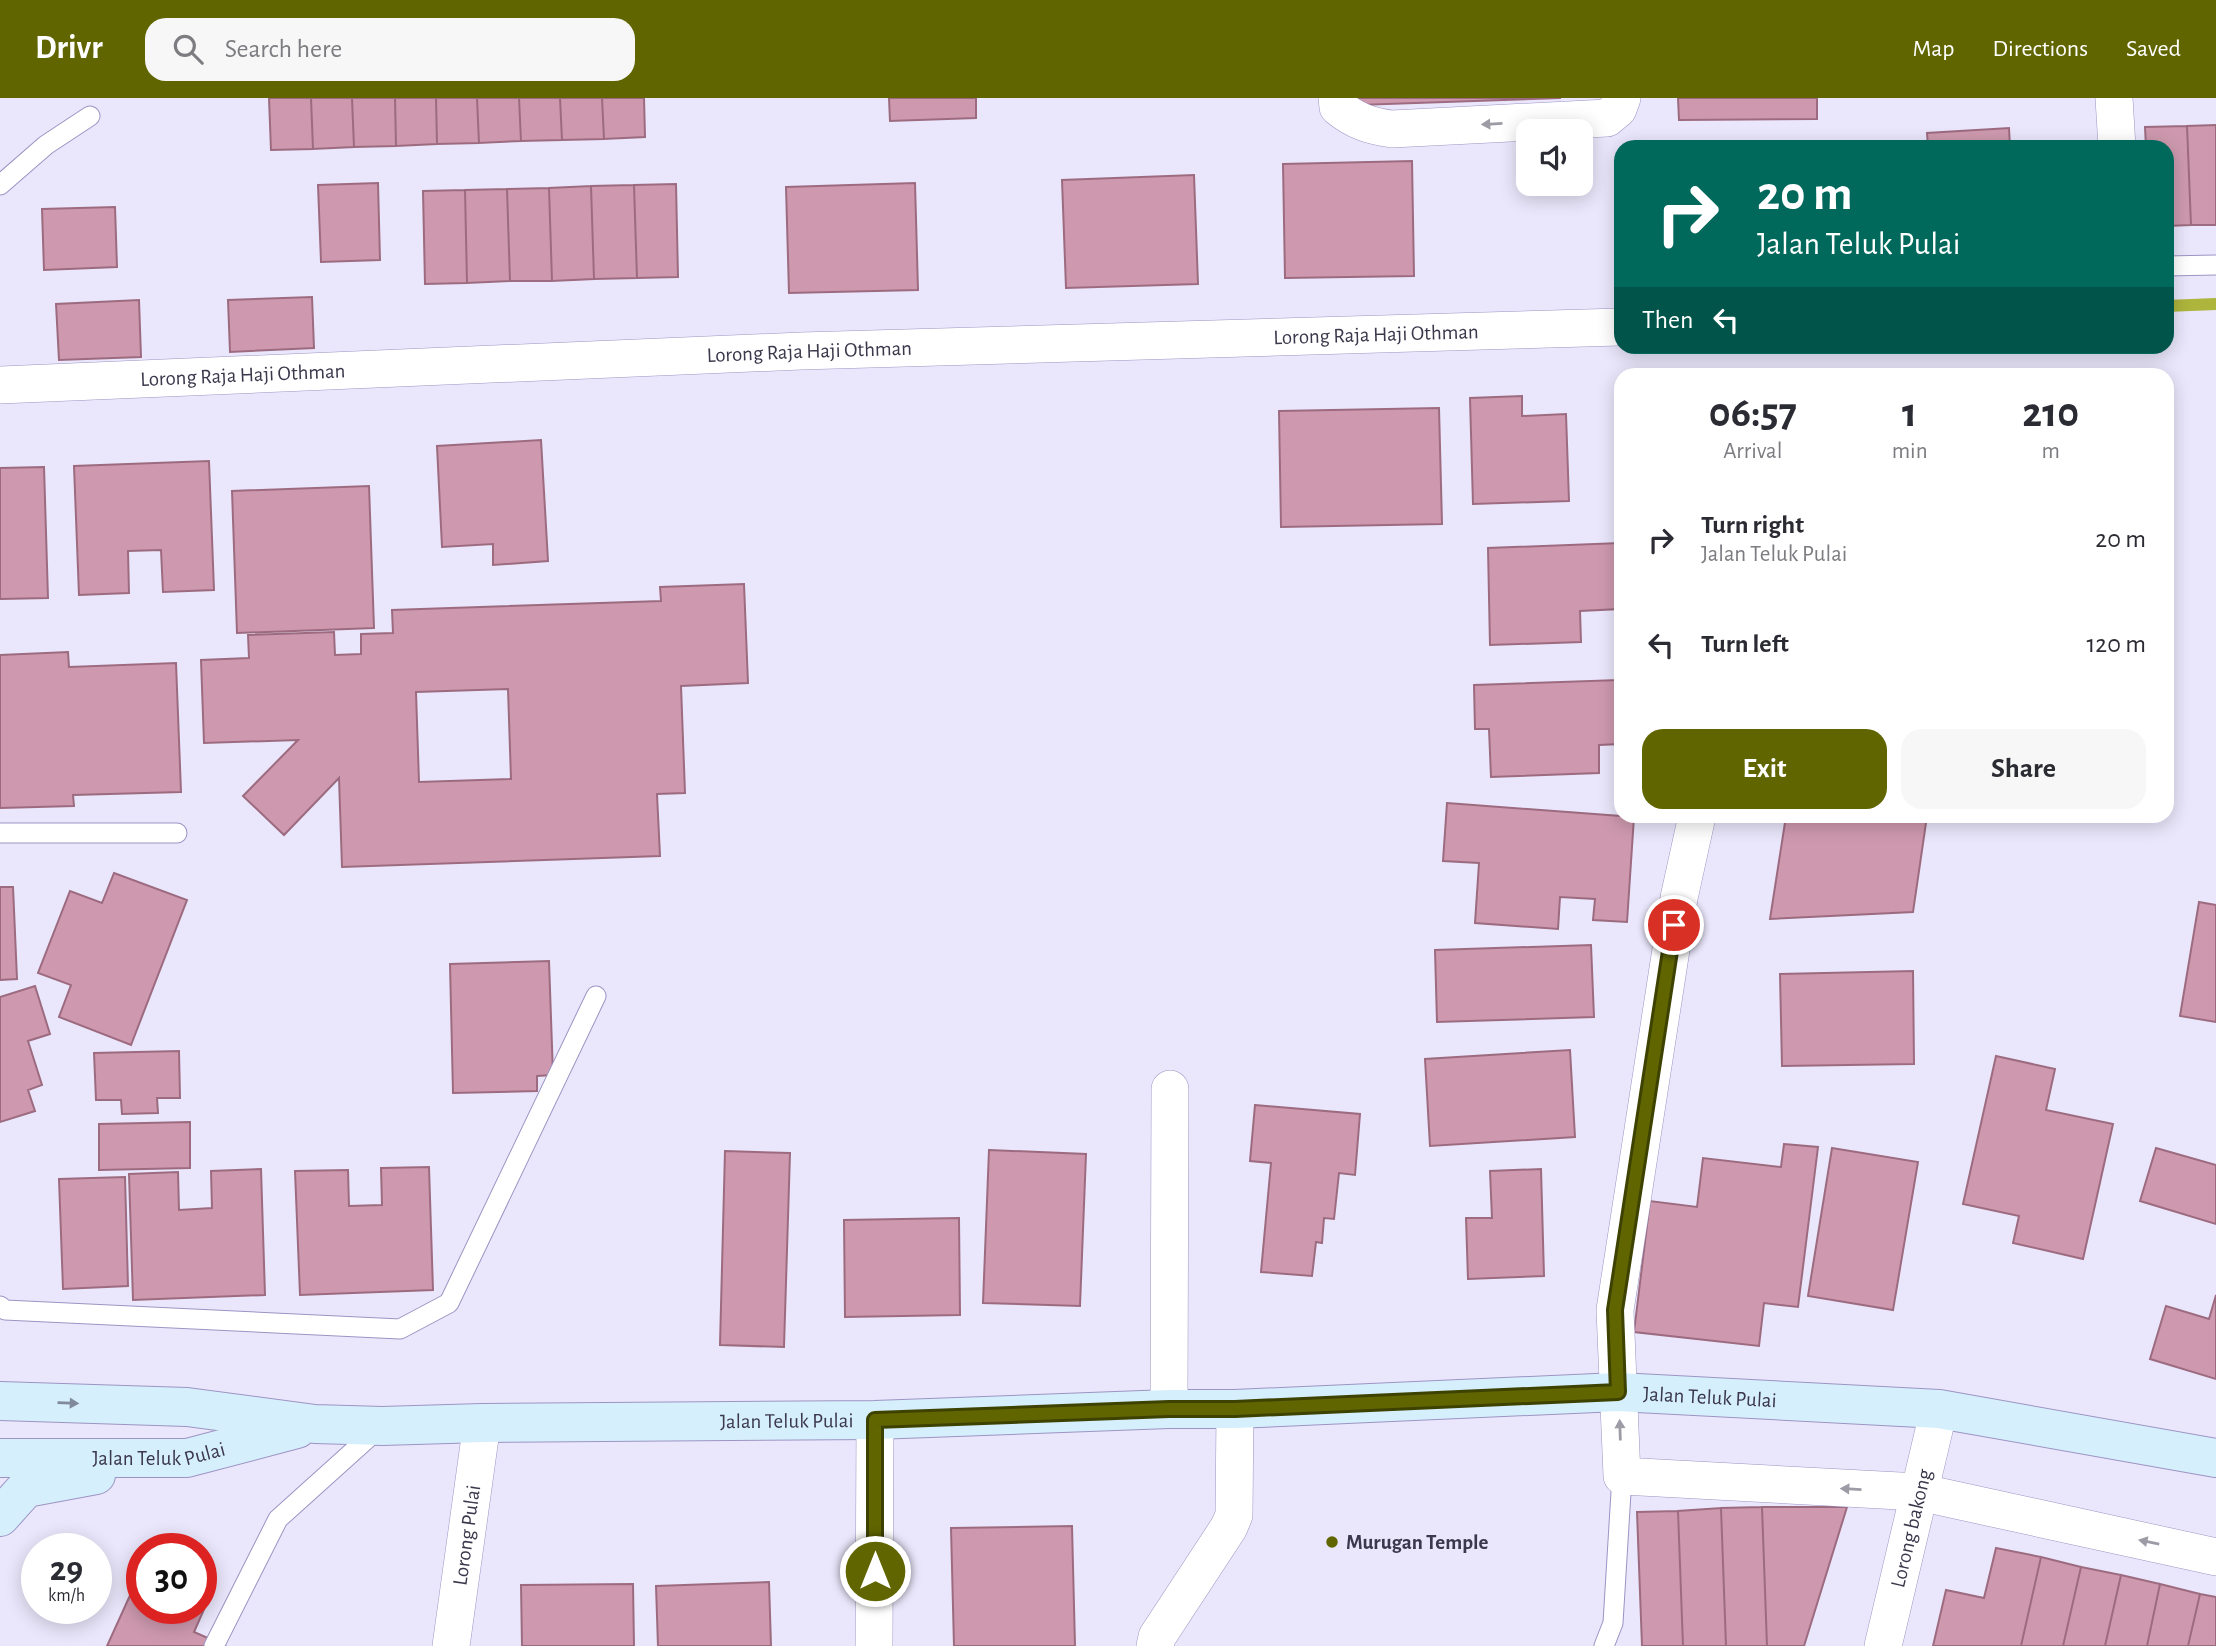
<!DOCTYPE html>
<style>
body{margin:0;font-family:"Alegreya Sans",sans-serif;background:#f7f7f7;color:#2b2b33;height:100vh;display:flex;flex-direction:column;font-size:26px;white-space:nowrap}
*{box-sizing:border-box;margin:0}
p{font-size:23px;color:#7c7c81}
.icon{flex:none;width:38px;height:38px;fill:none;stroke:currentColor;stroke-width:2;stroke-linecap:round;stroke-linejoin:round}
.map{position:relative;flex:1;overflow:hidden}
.drawer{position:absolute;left:1614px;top:270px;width:560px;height:455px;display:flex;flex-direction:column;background:#fff;border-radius:21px;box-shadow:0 4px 18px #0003}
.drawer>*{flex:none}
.hud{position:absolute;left:1614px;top:42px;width:560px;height:214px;border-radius:21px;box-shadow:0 4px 18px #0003;background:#00695c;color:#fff;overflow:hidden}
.fabs{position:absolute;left:1516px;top:21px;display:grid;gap:14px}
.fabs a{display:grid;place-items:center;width:77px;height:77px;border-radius:14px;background:#fff;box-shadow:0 4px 18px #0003;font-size:35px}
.speed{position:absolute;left:21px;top:1435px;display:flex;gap:14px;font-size:35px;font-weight:700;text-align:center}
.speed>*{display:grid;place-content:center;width:91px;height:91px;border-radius:50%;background:#fff;box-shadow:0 4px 18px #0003;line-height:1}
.speed small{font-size:18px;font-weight:400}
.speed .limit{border:10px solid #d22;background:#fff;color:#111}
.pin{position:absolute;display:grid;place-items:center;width:60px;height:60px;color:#fff;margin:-30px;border:4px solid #fff;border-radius:50%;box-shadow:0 2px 7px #0007}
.me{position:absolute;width:77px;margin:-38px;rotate:0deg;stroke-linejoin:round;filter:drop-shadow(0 0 5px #0008)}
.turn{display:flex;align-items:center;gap:24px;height:147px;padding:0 28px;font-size:32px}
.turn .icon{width:91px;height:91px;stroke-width:2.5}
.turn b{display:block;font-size:49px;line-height:60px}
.then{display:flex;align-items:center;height:66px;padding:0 28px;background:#0003;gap:14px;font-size:26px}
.eta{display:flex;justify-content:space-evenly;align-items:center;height:119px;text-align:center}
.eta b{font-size:42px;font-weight:600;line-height:49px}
.button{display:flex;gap:14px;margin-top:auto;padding:14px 28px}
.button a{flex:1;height:80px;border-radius:21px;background:#606500;color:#fff;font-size:28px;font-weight:600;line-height:80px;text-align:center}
.button a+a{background:#f7f7f7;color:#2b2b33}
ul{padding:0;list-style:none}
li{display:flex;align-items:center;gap:21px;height:105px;padding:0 28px}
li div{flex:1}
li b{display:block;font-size:26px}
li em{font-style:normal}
header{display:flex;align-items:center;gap:42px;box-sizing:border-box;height:98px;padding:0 35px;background:#606500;color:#fff}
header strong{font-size:33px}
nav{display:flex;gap:38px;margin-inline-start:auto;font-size:24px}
.search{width:490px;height:63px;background:#f7f7f7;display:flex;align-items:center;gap:18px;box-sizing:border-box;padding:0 24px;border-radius:21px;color:#7c7c81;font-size:26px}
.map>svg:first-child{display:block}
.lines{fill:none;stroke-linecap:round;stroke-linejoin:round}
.stream{stroke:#aeb53c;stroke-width:12}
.building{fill:#ce99ae;stroke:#9d6b80;stroke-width:2;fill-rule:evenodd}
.lane-casing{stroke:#9c94c3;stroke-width:21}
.street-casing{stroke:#9c94c3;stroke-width:38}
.secondary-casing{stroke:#9c94c3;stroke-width:40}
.lane{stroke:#fff;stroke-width:19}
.street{stroke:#fff;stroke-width:37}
.secondary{stroke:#d6effc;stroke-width:38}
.oneway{fill:#9d9ca6}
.oneway2{fill:#818a9b}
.route-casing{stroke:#3e4200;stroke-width:18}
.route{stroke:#606500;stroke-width:12}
.poi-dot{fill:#606500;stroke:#eae7fc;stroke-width:2.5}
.labels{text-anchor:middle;stroke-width:7;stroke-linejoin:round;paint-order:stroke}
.street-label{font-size:21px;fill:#3b384c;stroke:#eae7fc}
.poi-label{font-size:21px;font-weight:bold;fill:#3b384c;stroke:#eae7fc;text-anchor:start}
</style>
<header>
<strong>Drivr</strong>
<div class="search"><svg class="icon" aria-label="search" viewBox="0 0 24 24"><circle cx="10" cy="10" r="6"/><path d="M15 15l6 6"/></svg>Search here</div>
<nav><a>Map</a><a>Directions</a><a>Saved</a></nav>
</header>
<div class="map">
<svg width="2216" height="1548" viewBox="0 0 2216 1548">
<rect width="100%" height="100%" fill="#eae7fc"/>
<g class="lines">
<path class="stream" d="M2166,208L2216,206"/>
</g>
<path class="building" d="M269,0H311L313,51L271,52Z
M311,0H352L354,49L313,51Z
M352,0H395L396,48L354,49Z
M395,0H436L437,46L396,48Z
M436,0H477L479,45L437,46Z
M477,0H519L521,43L479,45Z
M519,0H560L562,42L521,43Z
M560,0H602L604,41L562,42Z
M602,0H644L645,39L604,41Z
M889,0H976V20L890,23Z
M1358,0H1561L1358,7Z
M1678,0H1817V21L1679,22Z
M2216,27V127H2191L2187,28Z
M2187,28L2191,127L2166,128V49H2146L2145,29Z
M2009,30L2010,49H1928L1927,35Z
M1412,63L1414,178L1285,180L1283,66Z
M1194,77L1198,186L1066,190L1062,82Z
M378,85L380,162L321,164L318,87Z
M915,85L918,192L789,195L786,89Z
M676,86L678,179L637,180L634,87Z
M634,87L637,180L594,181L591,88Z
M591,88L594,181L552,183L549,90Z
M549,90L552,183H510L507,91Z
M507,91L510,183L467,185L465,92Z
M465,92L467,185L425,186L423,93Z
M115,109L117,169L44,172L42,111Z
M312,199L314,250L230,254L228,202Z
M139,202L141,259L59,262L56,206Z
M1522,298V318L1566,316L1569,403L1473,406L1470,300Z
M1439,310L1442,426L1281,429L1279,313Z
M541,342L548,463L493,467V446L442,449L437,348Z
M209,363L214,492L163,494L161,452L128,453L129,495L79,497L74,368Z
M44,369L48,500L0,501V370Z
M369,388L374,530L237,535L232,393Z
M1620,445V511L1580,513L1581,544L1490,547L1488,450Z
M744,486L748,585L681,588L685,695L657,696L660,758L342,769L339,680L284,737L243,698L298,642L204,645L201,562L249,560L248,537L334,534L335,557L361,556V536L393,535L392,512L661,503L660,489ZM508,591L511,681L419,684L416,594Z
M68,554L69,569L176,565L181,694L73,697L74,708L0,710V557Z
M1619,582L1620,646L1599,647V675L1491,679L1489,631H1475L1474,587Z
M1447,705L1634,719L1627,824L1593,822L1595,801L1560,799L1558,831L1475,825L1479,765L1443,763Z
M1786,718H1927L1913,814L1770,821Z
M114,775L187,802L131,947L59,919L71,887L38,875L70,793L102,805Z
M0,789H13L17,881L0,882Z
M2199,804L2216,807V924L2180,918Z
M1591,847L1594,919L1437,924L1435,852Z
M549,863L553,977L537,978V993L453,995L450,866Z
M1913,873L1914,966L1782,968L1780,876Z
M35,888L50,936L28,943L42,987L28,992L35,1013L0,1024V899Z
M1570,952L1575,1039L1430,1048L1425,961Z
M179,953L180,1000H157L158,1015L122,1016L121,1002H96L94,955Z
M1996,958L2055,971L2046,1012L2113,1026L2083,1161L2013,1145L2019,1118L1963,1106Z
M1255,1007L1360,1016L1355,1077L1339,1075L1334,1121L1324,1120L1322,1145L1316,1144L1312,1178L1261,1174L1271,1065L1250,1063Z
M190,1024V1070L99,1072V1026Z
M1784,1046L1818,1049L1798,1209L1764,1205L1759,1248L1634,1234L1650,1103L1697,1109L1703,1060L1781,1069Z
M1832,1050L1918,1064L1893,1212L1808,1198Z
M2156,1050L2216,1067V1126L2140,1103Z
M989,1052L1086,1056L1080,1208L983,1205Z
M725,1053L790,1055L784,1249L720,1247Z
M429,1069L433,1192L300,1197L295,1073L348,1072L349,1108L382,1107L381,1070Z
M261,1071L265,1197L133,1202L129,1076L178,1074L179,1112L212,1110L211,1073Z
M1541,1071L1544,1178L1468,1181L1466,1120H1492L1490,1073Z
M125,1079L128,1188L63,1191L59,1081Z
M959,1120L960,1217L845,1219L844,1122Z
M2216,1197V1281L2150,1261L2166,1208L2209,1221Z
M1762,1409H1847L1804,1548H1767Z
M1762,1409L1767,1548H1726L1721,1410Z
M1721,1410L1726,1548H1683L1678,1413Z
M1678,1413L1683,1548H1642L1637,1414Z
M1072,1428L1075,1548H954L951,1430Z
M1996,1450L2041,1459L2021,1548H1933L1946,1492L1984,1500Z
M2041,1459L2081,1469L2063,1548H2021Z
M2081,1469L2121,1477L2105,1548H2063Z
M142,1471V1510H201V1497L209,1500L194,1534L226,1548H107Z
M2121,1477L2160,1486L2147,1548H2105Z
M769,1484L771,1548H658L656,1488Z
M633,1486L634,1548H522L521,1487Z
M2160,1486L2200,1496L2188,1548H2147Z
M2200,1496L2216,1499V1548H2188Z"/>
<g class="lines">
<g class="lane-casing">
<path id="lane" d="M0,87L46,47L90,18
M2166,168L2216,167
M0,735H177
M0,1208L5,1212L400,1231L449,1205L596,898
M214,1548L278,1421L378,1331
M1604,1548L1613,1525L1622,1378"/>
</g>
<g class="street-casing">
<g id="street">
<path d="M1337,0L1338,9C1355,23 1370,28 1392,31L1607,20L1618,11L1622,0"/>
<path d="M2114,0L2117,49"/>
<path id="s1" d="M0,287L801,253L1620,229"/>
<path d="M1697,718L1679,800L1615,1212L1622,1378L1919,1394L2216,1459"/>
<path d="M1169,1311L1170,991"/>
<path id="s2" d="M451,1548L482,1325"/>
<path d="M874,1548L875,1322"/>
<path d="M1155,1548L1157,1539L1229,1429L1234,1417L1235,1311"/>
<path id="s3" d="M1883,1548L1939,1311"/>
</g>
</g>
<g class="secondary-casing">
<g id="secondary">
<path id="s4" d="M0,1303L187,1309L315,1326L382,1328L482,1325L875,1322L1169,1311H1235L1618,1294L1939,1311L2216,1360"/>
<path id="s5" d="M0,1360H187L297,1331"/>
<path d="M0,1419L26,1390L96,1377"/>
</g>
</g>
<use href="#lane" class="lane"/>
<use href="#street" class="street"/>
<use href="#secondary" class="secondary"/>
</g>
<defs><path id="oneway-solid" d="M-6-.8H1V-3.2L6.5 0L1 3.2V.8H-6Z" transform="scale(1.75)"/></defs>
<g class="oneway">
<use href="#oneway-solid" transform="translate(1492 26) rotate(177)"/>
<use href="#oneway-solid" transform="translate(1620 1332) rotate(-92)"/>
<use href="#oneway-solid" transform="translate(1851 1391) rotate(-177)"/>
<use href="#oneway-solid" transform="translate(2149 1444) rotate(-168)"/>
</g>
<use class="oneway2" href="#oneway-solid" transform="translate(68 1305) rotate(2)"/>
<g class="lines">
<g class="route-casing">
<path id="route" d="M875,1473V1322L1169,1311H1235L1618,1294L1615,1212L1674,827"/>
</g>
<use href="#route" class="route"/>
</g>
<circle class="poi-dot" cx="1332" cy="1444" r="7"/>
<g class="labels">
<g class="street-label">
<text dy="7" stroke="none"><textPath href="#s1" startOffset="1377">Lorong Raja Haji Othman</textPath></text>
<text dy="7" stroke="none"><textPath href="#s1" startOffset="810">Lorong Raja Haji Othman</textPath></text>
<text dy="7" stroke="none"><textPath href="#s1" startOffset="243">Lorong Raja Haji Othman</textPath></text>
<text dy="7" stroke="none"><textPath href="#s4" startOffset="1712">Jalan Teluk Pulai</textPath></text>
<text dy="7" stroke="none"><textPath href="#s4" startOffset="788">Jalan Teluk Pulai</textPath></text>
<text dy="7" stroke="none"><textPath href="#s5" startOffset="159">Jalan Teluk Pulai</textPath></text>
<text dy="7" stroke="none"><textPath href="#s3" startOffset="121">Lorong bakong</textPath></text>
<text dy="7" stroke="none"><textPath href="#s2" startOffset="112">Lorong Pulai</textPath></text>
</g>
<g class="poi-label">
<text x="1346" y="1451">Murugan Temple</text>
</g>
</g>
</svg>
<div class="fabs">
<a><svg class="icon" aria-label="sound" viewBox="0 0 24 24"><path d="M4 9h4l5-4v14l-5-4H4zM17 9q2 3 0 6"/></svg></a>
</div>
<div class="speed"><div>29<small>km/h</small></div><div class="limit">30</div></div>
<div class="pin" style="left:1674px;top:827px;background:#d93025"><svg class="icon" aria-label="arrive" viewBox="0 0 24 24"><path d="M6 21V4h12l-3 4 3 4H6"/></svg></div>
<svg class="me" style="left:875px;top:1473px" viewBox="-20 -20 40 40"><circle r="17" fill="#606500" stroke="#fff" stroke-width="3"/><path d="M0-11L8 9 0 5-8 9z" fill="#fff"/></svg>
<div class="hud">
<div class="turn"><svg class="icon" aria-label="right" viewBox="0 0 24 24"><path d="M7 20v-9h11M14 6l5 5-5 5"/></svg><div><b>20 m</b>Jalan Teluk Pulai</div></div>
<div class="then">Then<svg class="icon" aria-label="left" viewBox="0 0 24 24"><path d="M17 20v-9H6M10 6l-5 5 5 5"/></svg></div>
</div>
<section class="drawer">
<div class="eta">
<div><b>06:57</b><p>Arrival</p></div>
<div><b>1</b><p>min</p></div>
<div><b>210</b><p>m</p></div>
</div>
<ul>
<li><svg class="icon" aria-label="right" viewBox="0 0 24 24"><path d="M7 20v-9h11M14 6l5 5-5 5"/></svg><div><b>Turn right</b><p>Jalan Teluk Pulai</p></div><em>20 m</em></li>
<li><svg class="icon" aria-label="left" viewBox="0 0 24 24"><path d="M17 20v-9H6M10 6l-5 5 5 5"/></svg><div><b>Turn left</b></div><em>120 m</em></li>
</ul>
<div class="button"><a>Exit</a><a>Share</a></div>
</section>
</div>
